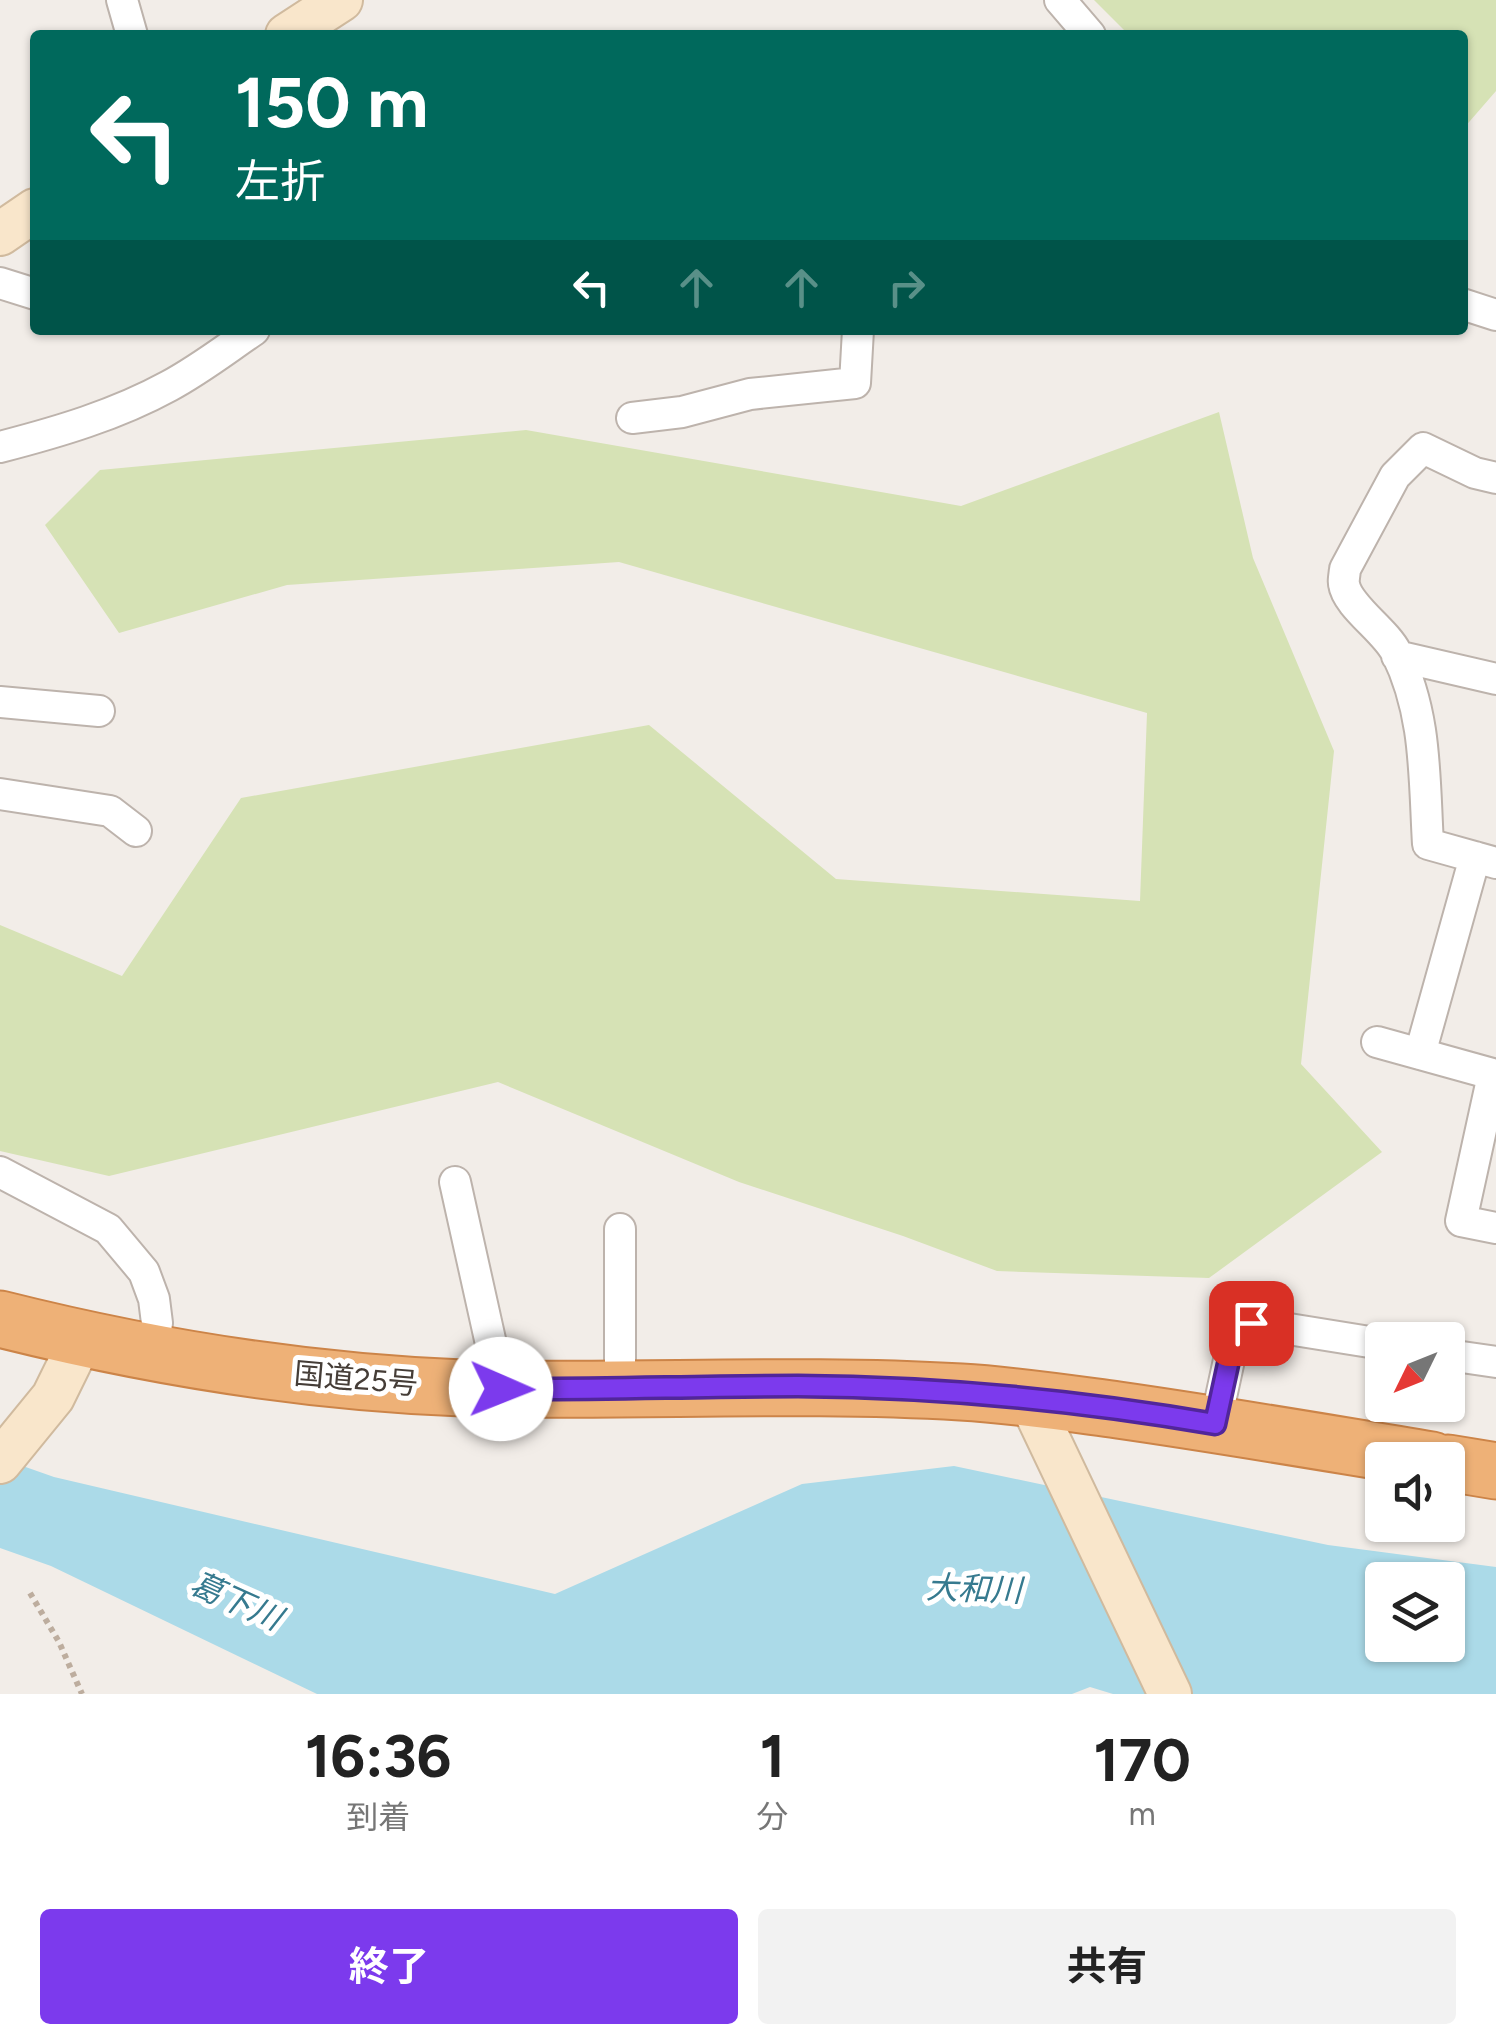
<!DOCTYPE html>
<html lang="ja">
<meta charset="utf-8">
<style>
body{margin:0;font-family:Figtree,"Noto Sans JP",sans-serif;background:#f2f2f2;color:#222;height:100vh;display:flex;flex-direction:column;font-size:38px;white-space:nowrap}
*{box-sizing:border-box;margin:0}
p{font-size:32px;color:#767676}
.icon{flex:none;width:55px;height:55px;fill:none;stroke:currentColor;stroke-width:2;stroke-linecap:round;stroke-linejoin:round}
.map{position:relative;height:1694px;overflow:hidden}
.panel{display:flex;flex-direction:column;background:#fff;flex:1}
.panel>*{flex:none}
.banner{position:absolute;left:30px;top:30px;width:1438px;height:305px;border-radius:10px;box-shadow:0 2px 8px #0004;background:#00695c;color:#fff;overflow:hidden}
.needle{width:65px;rotate:227deg}
.controls{position:absolute;left:1365px;top:1322px;display:grid;gap:20px}
.controls a{display:grid;place-items:center;width:100px;height:100px;border-radius:10px;background:#fff;box-shadow:0 2px 8px #0004;font-size:50px}
.pin{position:absolute;display:grid;place-items:center;width:85px;height:85px;color:#fff;margin:-42px;border-radius:20px;box-shadow:0 5px 15px #0006}
.me{position:absolute;width:110px;margin:-55px;rotate:91deg;stroke-linejoin:round;filter:drop-shadow(0 0 8px #0008)}
.turn{display:flex;align-items:center;gap:35px;height:210px;padding:0 40px;font-size:45px}
.turn .icon{width:130px;height:130px;stroke-width:2.5}
.turn b{display:block;font-size:70px;line-height:85px}
.lanes{display:flex;align-items:center;height:95px;padding:0 40px;background:#0003;justify-content:center;gap:50px;direction:ltr}
.lanes .off{opacity:.35}
.eta{display:flex;justify-content:space-evenly;align-items:center;height:170px;text-align:center}
.eta b{font-size:60px;font-weight:700;line-height:70px}
.primary-button{display:flex;gap:20px;margin-top:auto;padding:20px 40px}
.primary-button a{flex:1;height:115px;border-radius:10px;background:#7c3aed;color:#fff;font-size:40px;font-weight:700;line-height:115px;text-align:center}
.primary-button a+a{background:#f2f2f2;color:#222}
.map>svg:first-child{display:block}
.green{fill:#d6e2b5}
.water{fill:#abdae8;fill-rule:evenodd}
.lines{fill:none;stroke-linecap:round;stroke-linejoin:round}
.street-casing{stroke:#bdb3ac;stroke-width:34}
.secondary-casing{stroke:#d0ba9e;stroke-width:46}
.highway-casing{stroke:#cc8448;stroke-width:59}
.path{stroke:#bdad9e;stroke-width:6;stroke-dasharray:5 5;stroke-linecap:butt}
.street{stroke:#fff;stroke-width:30}
.secondary{stroke:#f9e6cb;stroke-width:42}
.highway{stroke:#eeb177;stroke-width:55}
.route-casing{stroke:#51269a;stroke-width:25}
.route{stroke:#7c3aed;stroke-width:18}
.labels{text-anchor:middle;stroke-width:10;stroke-linejoin:round;paint-order:stroke}
.street-label{font-size:30px;fill:#453d37;stroke:#fff}
.water-label{font-size:32px;font-style:italic;fill:#367a8f;stroke:#fff}
</style>
<div class="map">
<svg width="1496" height="1694" viewBox="0 0 1496 1694">
<rect width="100%" height="100%" fill="#f2ede8"/>
<path class="green" d="M1094,0H1496V91L1463,129L1462,35H1129Z
M1219,412L1253,558L1334,751L1301,1064L1382,1152L1209,1278L997,1271L903,1236L739,1182L498,1082L109,1176L0,1151V925L122,976L241,798L649,725L836,879L1140,901L1147,713L619,562L287,585L119,633L45,525L100,470L526,430L961,506Z"/>
<path class="water" d="M0,1458L54,1477L555,1594L802,1484L954,1466L1328,1545L1496,1567V1694H1113L1090,1687L1072,1694H317L51,1566L0,1548ZM1382,1580H1448V1645H1382Z"/>
<g class="lines">
<g class="street-casing">
<path id="street" d="M122,0L132,35
M1060,0L1090,35
M0,283L35,294
M1462,304L1496,315
M632,418L682,412L750,394L855,383L858,330
M0,447C58,432 116,415 169,386C199,370 226,349 254,330
M1496,478L1475,473L1423,448L1395,476L1345,569C1345,571 1343,582 1344,584C1347,606 1385,630 1396,652C1427,714 1424,777 1428,844L1496,863
M1397,656L1496,679
M0,702L99,711
M0,794L110,811L136,831
M1377,1042L1496,1075
M1420,1054L1475,857
M1493,1075L1461,1221L1496,1228
M0,1172L108,1229L144,1272L154,1299L157,1323L153,1352
M455,1182L501,1389
M620,1229V1389
M1448,1355L1496,1362
M1215,1425L1232,1346L1251,1323L1382,1344"/>
</g>
<g class="secondary-casing">
<path id="secondary" d="M287,35L341,0
M0,234L35,210
M1029,1398L1170,1694
M0,1462L53,1397L82,1338"/>
</g>
<g class="highway-casing">
<path id="highway" d="M0,1319C151,1357 307,1382 462,1388C629,1393 795,1382 961,1392C1014,1395 1066,1403 1118,1410C1223,1425 1327,1443 1432,1460
M1448,1463L1496,1471"/>
</g>
<path class="path" d="M30,1593L59,1642L82,1694"/>
<use href="#street" class="street"/>
<use href="#secondary" class="secondary"/>
<use href="#highway" class="highway"/>
</g>
<g class="lines">
<g class="route-casing">
<path id="route" d="M501,1389C600,1390 699,1386 798,1386C938,1387 1077,1400 1215,1424L1232,1346L1251,1323"/>
</g>
<use href="#route" class="route"/>
</g>
<g class="labels">
<g class="street-label">
<text transform="translate(356 1379) rotate(5)" y="10">国道25号</text>
</g>
<g class="water-label">
<text transform="translate(974 1589) rotate(2)" y="11">大和川</text>
<text transform="translate(236 1601) rotate(24)" y="11">葛下川</text>
</g>
</g>
</svg>
<div class="controls">
<a><svg class="needle" viewBox="-14 -14 28 28"><path d="M0-13l5 13h-10z" fill="#e53935"/><path d="M0 13l5-13h-10z" fill="#767676"/></svg></a>
<a><svg class="icon" aria-label="sound" viewBox="0 0 24 24"><path d="M4 9h4l5-4v14l-5-4H4zM17 9q2 3 0 6"/></svg></a>
<a><svg class="icon" aria-label="layers" viewBox="0 0 24 24"><path d="M12 4l9 5-9 5-9-5zM3 14l9 5 9-5"/></svg></a>
</div>
<div class="pin" style="left:1251px;top:1323px;background:#d93025"><svg class="icon" aria-label="arrive" viewBox="0 0 24 24"><path d="M6 21V4h12l-3 4 3 4H6"/></svg></div>
<svg class="me" style="left:501px;top:1389px" viewBox="-20 -20 40 40"><circle r="19" fill="#fff"/><path d="M0-13L10 11 0 6-10 11z" fill="#7c3aed"/></svg>
<div class="banner">
<div class="turn"><svg class="icon" aria-label="left" viewBox="0 0 24 24"><path d="M17 20v-9H6M10 6l-5 5 5 5"/></svg><div><b>150 m</b>左折</div></div>
<div class="lanes"><svg class="icon" aria-label="left" viewBox="0 0 24 24"><path d="M17 20v-9H6M10 6l-5 5 5 5"/></svg><svg class="icon off" aria-label="ahead" viewBox="0 0 24 24"><path d="M12 20V5M6 11l6-6 6 6"/></svg><svg class="icon off" aria-label="ahead" viewBox="0 0 24 24"><path d="M12 20V5M6 11l6-6 6 6"/></svg><svg class="icon off" aria-label="right" viewBox="0 0 24 24"><path d="M7 20v-9h11M14 6l5 5-5 5"/></svg></div>
</div>
</div>
<section class="panel">
<div class="eta">
<div><b>16:36</b><p>到着</p></div>
<div><b>1</b><p>分</p></div>
<div><b>170</b><p>m</p></div>
</div>
<div class="primary-button"><a>終了</a><a>共有</a></div>
</section>
